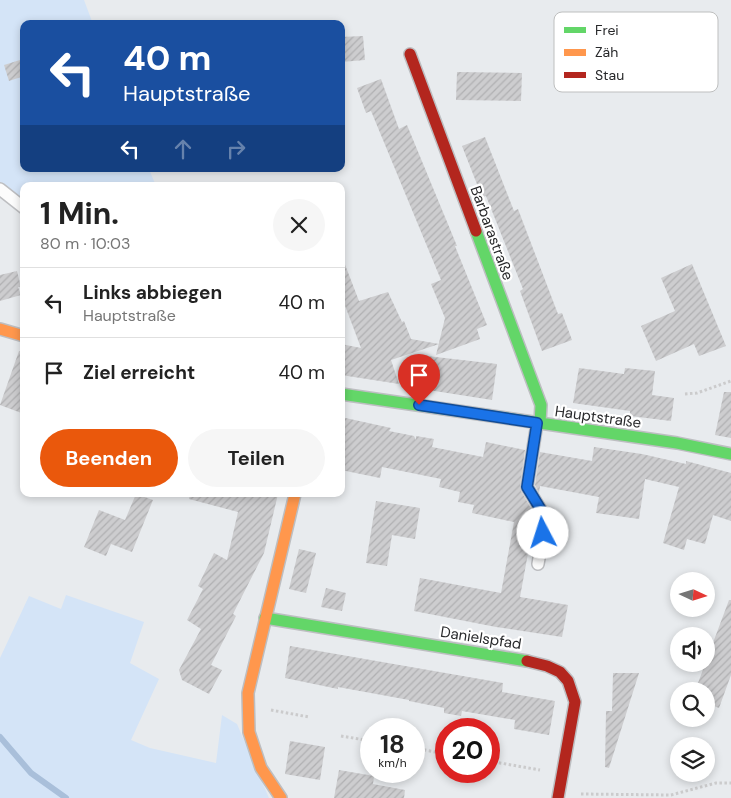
<!DOCTYPE html>
<html lang="de">
<meta charset="utf-8">
<style>
body{margin:0;font-family:"DM Sans",sans-serif;background:#f6f6f6;color:#222;height:100vh;display:flex;flex-direction:column;font-size:19px;white-space:nowrap}
*{box-sizing:border-box;margin:0}
p{font-size:16px;color:#767676}
.icon{flex:none;width:28px;height:28px;fill:none;stroke:currentColor;stroke-width:2;stroke-linecap:round;stroke-linejoin:round}
.map{position:relative;flex:1;overflow:hidden}
.panel{position:absolute;left:20px;top:182px;width:325px;height:315px;display:flex;flex-direction:column;background:#fff;border-radius:10px;box-shadow:0 2px 8px #0003}
.panel>*{flex:none}
.top-card{position:absolute;left:20px;top:20px;width:325px;height:152px;border-radius:10px;box-shadow:0 2px 8px #0003;background:#1a4fa0;color:#fff;overflow:hidden}
.needle{width:32px;rotate:94deg}
.fabs{position:absolute;left:670px;top:572px;display:grid;gap:10px}
.fabs a{display:grid;place-items:center;width:45px;height:45px;border-radius:50%;background:#fff;box-shadow:0 2px 8px #0003;font-size:25px}
.speed{position:absolute;left:360px;top:718px;display:flex;gap:10px;font-size:25px;font-weight:700;text-align:center}
.speed>*{display:grid;place-content:center;width:65px;height:65px;border-radius:50%;background:#fff;box-shadow:0 2px 8px #0003;line-height:1}
.speed small{font-size:12px;font-weight:400}
.speed .limit{border:8px solid #d22;background:#fff;color:#111}
.pin{position:absolute;display:grid;place-items:center;width:42px;height:42px;color:#fff;margin:-51px -21px;border-radius:50% 50% 50% 0;rotate:-45deg;box-shadow:0 0 5px #0007}
.pin .icon{rotate:45deg}
.me{position:absolute;width:55px;margin:-28px;rotate:355deg;stroke-linejoin:round;filter:drop-shadow(0 0 4px #0008)}
.turn{display:flex;align-items:center;gap:18px;height:105px;padding:0 20px;font-size:22px}
.turn .icon{width:65px;height:65px;stroke-width:2.5}
.turn b{display:block;font-size:35px;line-height:42px}
.lanes{display:flex;align-items:center;height:48px;padding:0 20px;background:#0003;justify-content:center;gap:25px;direction:ltr}
.lanes .off{opacity:.35}
.round{display:grid;place-items:center;flex:none;width:52px;height:52px;border-radius:26px;background:#f6f6f6}
.head{display:flex;align-items:center;justify-content:space-between;height:85px;padding:0 20px}
h1{font-size:30px;font-weight:700;line-height:38px}
.button{display:flex;gap:10px;margin-top:auto;padding:10px 20px}
.button a{flex:1;height:58px;border-radius:30px;background:#ea580c;color:#fff;font-size:20px;font-weight:700;line-height:58px;text-align:center}
.button a+a{background:#f6f6f6;color:#222}
ul{padding:0;list-style:none}
li{display:flex;align-items:center;gap:15px;height:70px;padding:0 20px;border-top:1px solid #e0e0e0}
li div{flex:1}
li b{display:block;font-size:19px}
li em{font-style:normal}
.map>svg:first-child{display:block}
.green{fill:#d4e4f7}
.lines{fill:none;stroke-linecap:round;stroke-linejoin:round}
.stream{stroke:#a9bfda;stroke-width:6}
.building{fill:url(#building-hatch)}
.lane-casing{stroke:#bdbec1;stroke-width:14}
.fast-casing{stroke:#bdbec1;stroke-width:14}
.slow-casing{stroke:#bdbec1;stroke-width:14}
.jam-casing{stroke:#bdbec1;stroke-width:14}
.path{stroke:#cbcbcc;stroke-width:3;stroke-dasharray:2.5 2.5;stroke-linecap:butt}
.lane{stroke:#fcfcfc;stroke-width:11}
.fast{stroke:#63d668;stroke-width:11}
.slow{stroke:#ff974d;stroke-width:11}
.jam{stroke:#b3261e;stroke-width:11}
.route-casing{stroke:#114b97;stroke-width:12}
.route{stroke:#1a73e8;stroke-width:9}
.labels{text-anchor:middle;stroke-width:4.5;stroke-linejoin:round;paint-order:stroke}
.street-label{font-size:15px;fill:#28292b;stroke:#fff}
.key{fill:#fff;stroke:#bebfbf;stroke-width:1}
.key-label{font-size:14px;fill:#28292b}
</style>
<div class="map">
<svg width="731" height="798" viewBox="0 0 731 798">
<defs>
<pattern id="building-hatch" width="6" height="6" patternUnits="userSpaceOnUse" patternTransform="scale(1.25)"><rect width="6" height="6" fill="#cdcdcf"/><path d="M-1 1l2-2M0 6l6-6M5 7l2-2" fill="none" stroke="#b0b0b2"/></pattern>
</defs>
<rect width="100%" height="100%" fill="#e8ebee"/>
<path class="green" d="M0,0H84L93,24H24V169H149L156,186H24V202L0,184Z
M66,595L144,622L130,663L159,679L131,740L150,748L216,763L222,715L237,724L269,798H0V658L29,596L61,609Z"/>
<g class="lines">
<path class="stream" d="M0,737L31,773L66,798"/>
</g>
<path class="building" d="M363,36L365,60L341,62V37Z
M20,60L24,76L9,81L4,65Z
M457,72L522,73L521,101L456,100Z
M381,79L399,129L407,125L457,246H455L487,325L477,329L480,339L436,355L445,318L431,284L441,280L371,111L366,113L357,88Z
M485,137L514,211L518,209L558,314L562,313L572,340L542,351L520,291L523,289L486,196L482,197L462,146Z
M344,262L359,301L388,292L402,322L404,321L411,339L439,344L391,360L399,384L341,375V344L361,348L341,295V264Z
M692,264L726,346L699,356L694,344L656,361L641,326L675,311L661,278Z
M17,271L21,287H18L21,295L0,301V275Z
M19,351H24V414L0,405Z
M427,356L497,364L492,400L422,389Z
M579,368L624,374L625,368L655,371L652,395L674,398L671,421L630,416V411L573,403Z
M724,392H731V438L715,435Z
M341,417L391,428L389,431L414,436L416,440V436L434,439L432,447L483,457L486,442L525,450L520,486L521,491L535,515L520,597L568,605L562,637L496,627L414,611L420,578L501,593L514,522L472,513L474,505L458,502L460,492L439,487L441,479L382,467L380,478L341,470Z
M594,447L642,454L686,464V461L731,473V521L713,515L705,544L687,539L684,550L663,543L679,487L645,479L639,519L596,513L599,497L540,486L539,493L535,485L540,452L592,461Z
M136,494L153,500L132,552L111,544L106,556L84,547L99,510L125,520Z
M190,494H278L264,553L233,614L236,616L211,665L222,670L209,694L182,680L179,670L201,629L187,620L203,589L198,586L214,553L227,560L238,512L189,499Z
M376,501L420,508L415,539L392,535L387,566L366,563Z
M299,549L316,553L306,593L289,589Z
M326,588L346,593L342,611L321,607Z
M729,600H731V675L719,708L706,703V691H695Z
M290,646L503,683L502,692L555,701L549,735L514,729L515,720L462,711L461,716L444,713V708L409,701V700L338,687V689L285,678Z
M613,673H639L609,768L605,767L606,711H612Z
M290,741L325,747L320,780L285,774Z
M339,770L374,776L373,784L405,790L404,798H334Z"/>
<g class="lines">
<g class="lane-casing">
<path id="lane" d="M0,189L24,208
M537,423L527,487L546,518L538,564"/>
</g>
<g class="fast-casing">
<path id="fast" d="M476,231L541,405L540,423
M341,394L677,443L731,454
M265,618L527,661"/>
</g>
<g class="slow-casing">
<path id="slow" d="M0,329L24,336
M281,798L261,768L249,732L248,693L295,494"/>
</g>
<g class="jam-casing">
<path id="jam" d="M410,54L476,231
M527,661L547,666L560,672L568,681L575,702L558,798"/>
</g>
<path class="path" d="M685,394L697,393L731,381
M271,710L309,717
M341,736L371,741
M414,748L446,754
M489,761L540,770
M581,794L671,795L716,783H731"/>
<use href="#lane" class="lane"/>
<use href="#fast" class="fast"/>
<use href="#slow" class="slow"/>
<use href="#jam" class="jam"/>
</g>
<g class="lines">
<g class="route-casing">
<path id="route" d="M419,405L537,423L527,487L546,518L543,533"/>
</g>
<use href="#route" class="route"/>
</g>
<g class="labels">
<g class="street-label">
<text transform="translate(492 233) rotate(70)" y="5">Barbarastraße</text>
<text transform="translate(598 417) rotate(8)" y="5">Hauptstraße</text>
<text transform="translate(481 638) rotate(9)" y="5">Danielspfad</text>
</g>
</g>
<rect x="554" y="12" width="164" height="80" rx="8" class="key"/>
<rect x="564" y="27" width="22" height="6" fill="#63d668"/>
<rect x="564" y="49" width="22" height="7" fill="#ff974d"/>
<rect x="564" y="72" width="22" height="6" fill="#b3261e"/>
<g class="key-label">
<text x="595" y="35">Frei</text>
<text x="595" y="57">Zäh</text>
<text x="595" y="80">Stau</text>
</g>
</svg>
<div class="fabs">
<a><svg class="needle" viewBox="-14 -14 28 28"><path d="M0-13l5 13h-10z" fill="#e53935"/><path d="M0 13l5-13h-10z" fill="#767676"/></svg></a>
<a><svg class="icon" aria-label="sound" viewBox="0 0 24 24"><path d="M4 9h4l5-4v14l-5-4H4zM17 9q2 3 0 6"/></svg></a>
<a><svg class="icon" aria-label="search" viewBox="0 0 24 24"><circle cx="10" cy="10" r="6"/><path d="M15 15l6 6"/></svg></a>
<a><svg class="icon" aria-label="layers" viewBox="0 0 24 24"><path d="M12 4l9 5-9 5-9-5zM3 14l9 5 9-5"/></svg></a>
</div>
<div class="speed"><div>18<small>km/h</small></div><div class="limit">20</div></div>
<div class="pin" style="left:419px;top:405px;background:#d93025"><svg class="icon" aria-label="arrive" viewBox="0 0 24 24"><path d="M6 21V4h12l-3 4 3 4H6"/></svg></div>
<svg class="me" style="left:543px;top:533px" viewBox="-20 -20 40 40"><circle r="19" fill="#fff"/><path d="M0-13L10 11 0 6-10 11z" fill="#1a73e8"/></svg>
<div class="top-card">
<div class="turn"><svg class="icon" aria-label="left" viewBox="0 0 24 24"><path d="M17 20v-9H6M10 6l-5 5 5 5"/></svg><div><b>40 m</b>Hauptstraße</div></div>
<div class="lanes"><svg class="icon" aria-label="left" viewBox="0 0 24 24"><path d="M17 20v-9H6M10 6l-5 5 5 5"/></svg><svg class="icon off" aria-label="ahead" viewBox="0 0 24 24"><path d="M12 20V5M6 11l6-6 6 6"/></svg><svg class="icon off" aria-label="right" viewBox="0 0 24 24"><path d="M7 20v-9h11M14 6l5 5-5 5"/></svg></div>
</div>
<section class="panel">
<div class="head"><div><h1>1 Min.</h1><p>80 m · 10:03</p></div><a class="round"><svg class="icon" aria-label="close" viewBox="0 0 24 24"><path d="M6 6l12 12M18 6L6 18"/></svg></a></div>
<ul>
<li><svg class="icon" aria-label="left" viewBox="0 0 24 24"><path d="M17 20v-9H6M10 6l-5 5 5 5"/></svg><div><b>Links abbiegen</b><p>Hauptstraße</p></div><em>40 m</em></li>
<li><svg class="icon" aria-label="arrive" viewBox="0 0 24 24"><path d="M6 21V4h12l-3 4 3 4H6"/></svg><div><b>Ziel erreicht</b></div><em>40 m</em></li>
</ul>
<div class="button"><a>Beenden</a><a>Teilen</a></div>
</section>
</div>
